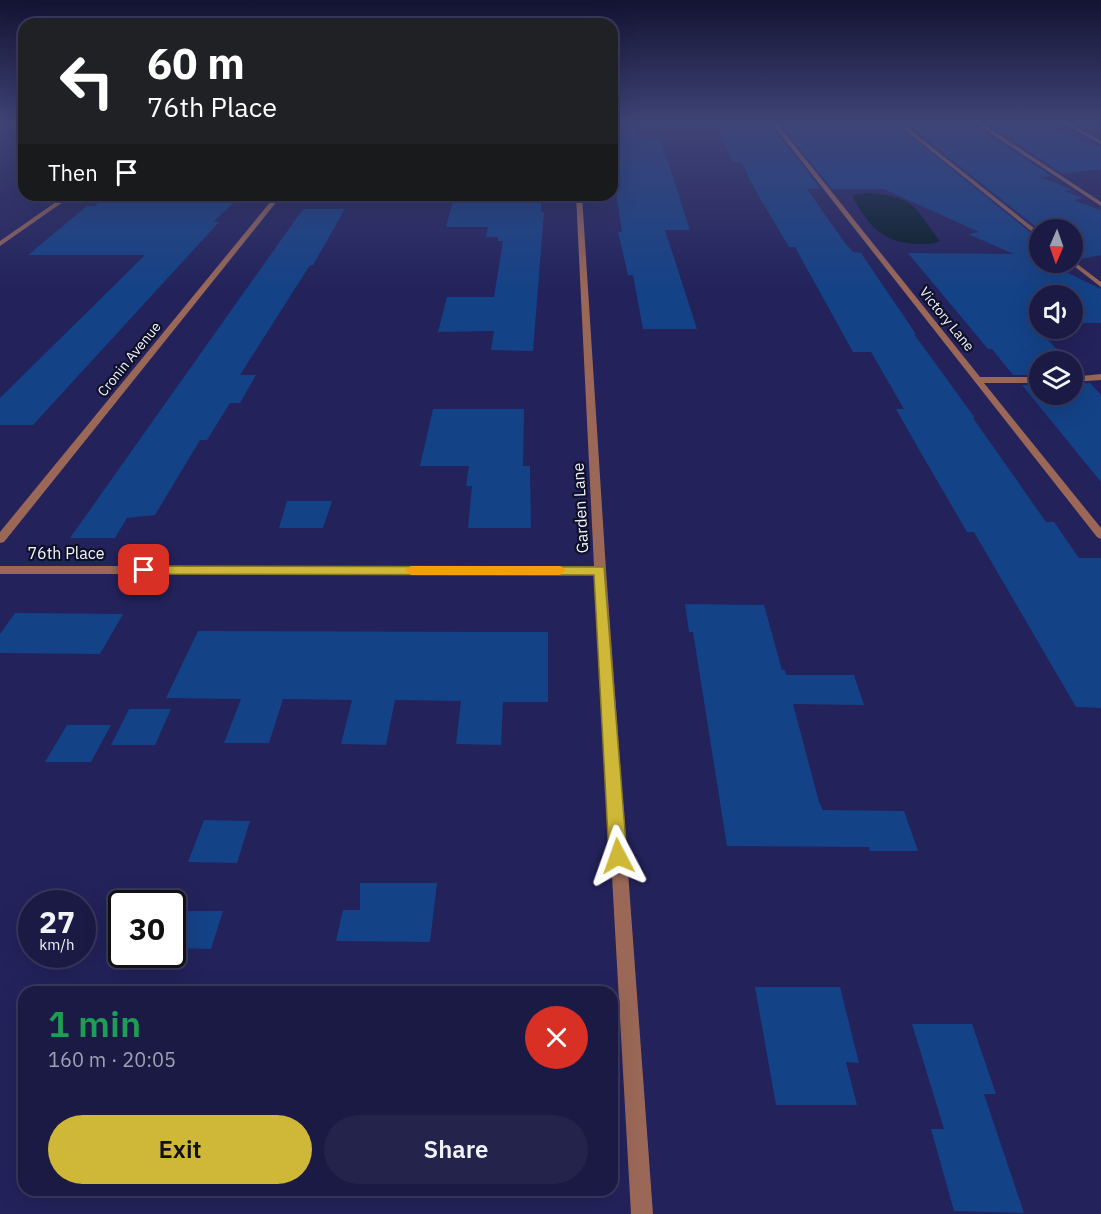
<!DOCTYPE html>
<meta charset="utf-8">
<style>
body{margin:0;font-family:"IBM Plex Sans",sans-serif;background:#23234b;color:#f1f3f6;height:100vh;display:flex;flex-direction:column;font-size:22px;white-space:nowrap}
*{box-sizing:border-box;margin:0}
p{font-size:20px;color:#9fa1b2}
.icon{flex:none;width:33px;height:33px;fill:none;stroke:currentColor;stroke-width:2;stroke-linecap:round;stroke-linejoin:round}
.map{position:relative;flex:1;overflow:hidden}
.sheet{position:absolute;left:18px;top:986px;width:600px;height:210px;display:flex;flex-direction:column;background:#1a1a44;border-radius:18px;box-shadow:0 6px 24px #0002,0 0 0 2px #38385d}
.sheet>*{flex:none}
.guide{position:absolute;left:18px;top:18px;width:600px;height:183px;border-radius:18px;box-shadow:0 6px 24px #0002,0 0 0 2px #38385d;background:#202124;color:#fff;overflow:hidden}
.needle{width:39px;rotate:182deg}
.controls{position:absolute;left:1029px;top:219px;display:grid;gap:12px}
.controls a{display:grid;place-items:center;width:54px;height:54px;border-radius:50%;background:#1a1a44;box-shadow:0 6px 24px #0002,0 0 0 2px #38385d;font-size:30px}
.speed{position:absolute;left:18px;top:890px;display:flex;gap:12px;font-size:30px;font-weight:700;text-align:center}
.speed>*{display:grid;place-content:center;width:78px;height:78px;border-radius:50%;background:#1a1a44;box-shadow:0 6px 24px #0002,0 0 0 2px #38385d;line-height:1}
.speed small{font-size:15px;font-weight:400}
.speed .limit{border:3px solid #111;border-radius:9px;background:#fff;color:#111}
.pin{position:absolute;display:grid;place-items:center;width:51px;height:51px;color:#fff;margin:-26px;border-radius:12px;box-shadow:0 3px 9px #0006}
.me{position:absolute;width:66px;margin:-33px;rotate:356deg;stroke-linejoin:round;filter:drop-shadow(0 0 4px #0008)}
.turn{display:flex;align-items:center;gap:21px;height:126px;padding:0 30px;font-size:27px}
.turn .icon{width:78px;height:78px;stroke-width:2.5}
.turn b{display:block;font-size:42px;line-height:51px}
.then{display:flex;align-items:center;height:57px;padding:0 30px;background:#0003;gap:12px;font-size:22px}
.round{display:grid;place-items:center;flex:none;width:63px;height:63px;border-radius:32px;background:#23234b}
.headline{display:flex;align-items:center;justify-content:space-between;height:102px;padding:0 30px}
h1{font-size:36px;font-weight:600;line-height:45px;color:#1e9e55}
.primary-button{display:flex;gap:12px;margin-top:auto;padding:12px 30px}
.primary-button a{flex:1;height:69px;border-radius:36px;background:#cfb837;color:#111;font-size:24px;font-weight:600;line-height:69px;text-align:center}
.primary-button a+a{background:#23234b;color:#f1f3f6}
.map>svg:first-child{display:block}
.water{fill:#061d24}
.building{fill:#144287}
.lines{fill:none;stroke-linecap:round;stroke-linejoin:round}
.street{fill:#9b6857;fill-rule:evenodd}
.route{fill:#cfb837;stroke:#877824;stroke-width:1.5}
.slow{fill:#f59e0b}
.labels{text-anchor:middle;stroke-width:4.5;stroke-linejoin:round;paint-order:stroke}
.far-street-label{font-size:14px;fill:#f3f4fb;stroke:#0f1029}
.street-label{font-size:16px;fill:#f3f4fb;stroke:#0f1029}
</style>
<div class="map">
<svg width="1101" height="1214" viewBox="0 0 1101 1214">
<rect width="100%" height="100%" fill="#23225b"/>
<path class="water" d="M868,193C915,197 913,205 940,241C933,245 926,244 918,244C884,243 869,227 853,198L854,195Z"/>
<path class="building" d="M810,121H892L1040,240V262H1066L1052,265L1101,289V323H1072V296H1040V323H1032L1069,362H1040V375H1013L992,349H988L908,253L1014,254L968,234L979,232L884,189H832L780,124H810Z
M903,121L937,124L970,122L1051,176L1041,177L1072,190L1064,191L1083,198L1073,200L1101,210V255L1076,260L1072,258V230H1040Z
M983,121L1013,124L1026,122L1085,139L1077,140L1101,147V169L1063,174Z
M612,123H634L638,137L660,138L690,230H665L697,329H643L633,275H628L618,232H622L612,164Z
M715,123L770,124L821,189H807L845,243L853,252L861,253L916,334H914L975,418H973L1046,522H1054L1079,558H1101V708L1076,707L974,532H967L917,446L896,409H904L871,352H853L795,247H789L758,195L741,162H733Z
M541,196V212H544L533,351L491,350L494,331L438,332L447,297H494L503,241H498V237H486L488,227H446L454,198Z
M238,199L213,222H219L33,425H0V398L145,255H28L87,206H94L100,202Z
M303,209H345L313,265H310L240,375H256L240,403H230L207,440H200L155,515L127,518L115,538H70Z
M1090,383L1101,395V482L1022,385H1040V394H1072V384Z
M433,409H524L523,466H530L531,528H468L472,486H466L469,466H420Z
M287,501H332L323,528H279Z
M685,604L764,605L782,670H785L786,675H854L864,705L793,704L819,802L823,810L904,811L918,851H870L869,847L727,846L693,632H689Z
M15,613L123,614L100,654L0,653V634Z
M198,631L548,632V702H503L501,745L456,744L461,701L395,700L386,745L341,744L352,700L283,699L269,743H224L241,699L166,698Z
M129,709H171L155,745H111Z
M67,725H111L91,762H45Z
M204,820L250,821L237,863L188,862Z
M360,883H437L430,942L336,941L343,910H360Z
M172,911H223L211,949L172,948Z
M755,987H840L859,1063L846,1062L857,1105H776Z
M912,1024H972L996,1094H984L1024,1213L954,1211L931,1129H944Z"/>
<g class="lines">
<path class="street" d="M770,121H775L980,377H1040V383H984L1101,528V539L1097,537Z
M894,121H899L1040,233V238Z
M972,121H978L1101,202V206Z
M1059,121H1065L1101,141V144Z
M66,195H73L0,246V241Z
M276,195H282L4,542L0,543V532Z
M576,195H582L606,570L653,1214H631L595,574H0V566H594Z
M1072,260L1101,282V287L1070,263L1072,262Z
M1101,374V380L1072,382V377Z"/>
</g>
<linearGradient id="sky" x2="0" y2="1"><stop stop-color="#131332"/><stop offset="0.42" stop-color="#3f4477"/><stop offset="1" stop-color="#3f4477" stop-opacity="0"/></linearGradient>
<rect width="1101" height="291" fill="url(#sky)"/>
<path class="route" d="M144,566L604,567L627,856L625,863L618,865L612,863L609,856L594,575L144,574L138,570Z"/>
<path class="slow" d="M411,566H560L566,570L560,575H411L405,570Z"/>
<g class="labels">
<g class="far-street-label">
<text transform="translate(947 319) rotate(51)" y="5">Victory Lane</text>
<text transform="translate(129 359) rotate(-51)" y="5">Cronin Avenue</text>
</g>
<g class="street-label">
<text transform="translate(580 508) rotate(-93)" y="6">Garden Lane</text>
<text x="66" y="559">76th Place</text>
</g>
</g>
</svg>
<div class="controls">
<a><svg class="needle" viewBox="-14 -14 28 28"><path d="M0-13l5 13h-10z" fill="#e53935"/><path d="M0 13l5-13h-10z" fill="#9fa1b2"/></svg></a>
<a><svg class="icon" aria-label="sound" viewBox="0 0 24 24"><path d="M4 9h4l5-4v14l-5-4H4zM17 9q2 3 0 6"/></svg></a>
<a><svg class="icon" aria-label="layers" viewBox="0 0 24 24"><path d="M12 4l9 5-9 5-9-5zM3 14l9 5 9-5"/></svg></a>
</div>
<div class="speed"><div>27<small>km/h</small></div><div class="limit">30</div></div>
<div class="pin" style="left:144px;top:570px;background:#d93025"><svg class="icon" aria-label="arrive" viewBox="0 0 24 24"><path d="M6 21V4h12l-3 4 3 4H6"/></svg></div>
<svg class="me" style="left:618px;top:856px" viewBox="-20 -20 40 40"><path d="M0-17L14 15 0 8-14 15z" fill="#cfb837" stroke="#fff" stroke-width="4"/></svg>
<div class="guide">
<div class="turn"><svg class="icon" aria-label="left" viewBox="0 0 24 24"><path d="M17 20v-9H6M10 6l-5 5 5 5"/></svg><div><b>60 m</b>76th Place</div></div>
<div class="then">Then<svg class="icon" aria-label="arrive" viewBox="0 0 24 24"><path d="M6 21V4h12l-3 4 3 4H6"/></svg></div>
</div>
<section class="sheet">
<div class="headline"><div><h1>1 min</h1><p>160 m · 20:05</p></div><a class="round" style="background:#d93025;color:#fff"><svg class="icon" aria-label="close" viewBox="0 0 24 24"><path d="M6 6l12 12M18 6L6 18"/></svg></a></div>
<div class="primary-button"><a>Exit</a><a>Share</a></div>
</section>
</div>
